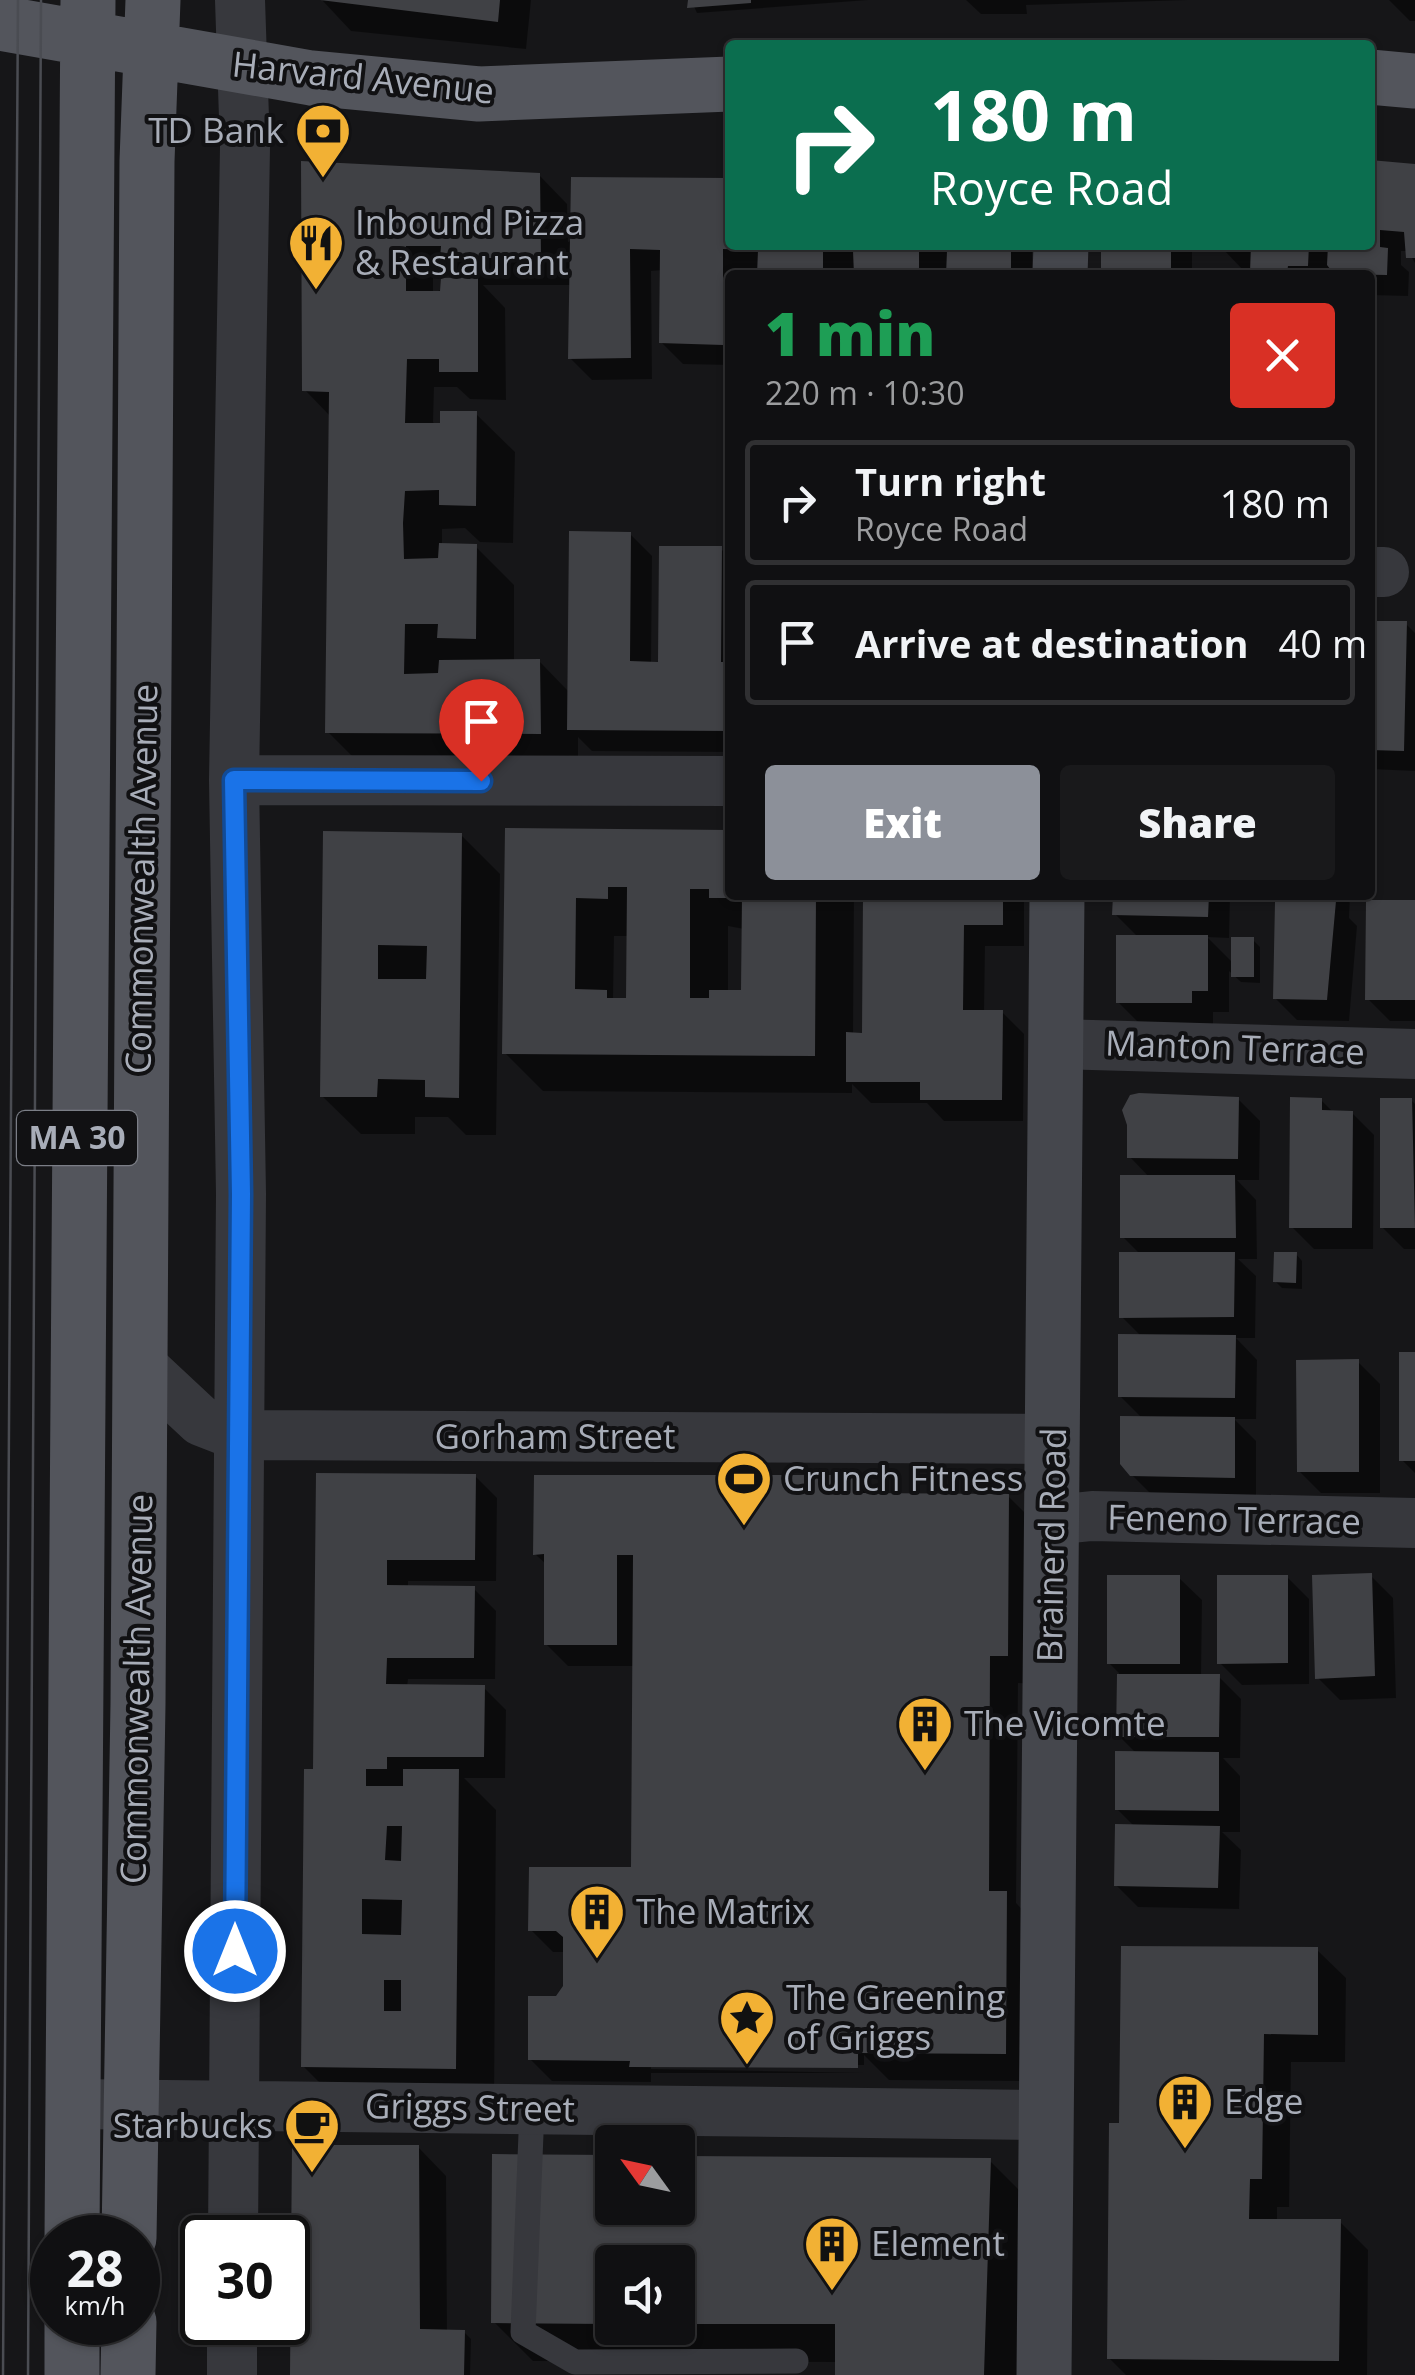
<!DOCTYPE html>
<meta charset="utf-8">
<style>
body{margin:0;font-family:"Open Sans",sans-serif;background:#19191b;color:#f1f3f6;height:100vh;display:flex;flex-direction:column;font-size:38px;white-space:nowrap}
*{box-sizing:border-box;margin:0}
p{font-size:32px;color:#9c9d9f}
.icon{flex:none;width:55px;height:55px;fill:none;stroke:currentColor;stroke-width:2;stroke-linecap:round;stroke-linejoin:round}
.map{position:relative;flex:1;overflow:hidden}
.drawer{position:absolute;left:725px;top:270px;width:650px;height:630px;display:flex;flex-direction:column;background:#101012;border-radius:10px;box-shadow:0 2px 8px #0004,0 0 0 2px #303032}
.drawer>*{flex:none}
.guide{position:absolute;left:725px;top:40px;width:650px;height:210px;border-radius:10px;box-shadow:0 2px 8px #0004,0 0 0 2px #303032;background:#0b6e4f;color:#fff;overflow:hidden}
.needle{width:65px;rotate:303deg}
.controls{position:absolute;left:595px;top:2125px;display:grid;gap:20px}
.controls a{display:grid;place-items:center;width:100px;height:100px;border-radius:10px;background:#101012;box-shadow:0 2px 8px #0004,0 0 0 2px #303032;font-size:50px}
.speed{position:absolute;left:30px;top:2215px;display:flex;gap:20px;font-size:50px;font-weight:700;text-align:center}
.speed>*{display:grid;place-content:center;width:130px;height:130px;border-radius:50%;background:#101012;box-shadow:0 2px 8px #0004,0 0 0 2px #303032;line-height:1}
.speed small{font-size:25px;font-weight:400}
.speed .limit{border:5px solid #111;border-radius:15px;background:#fff;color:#111}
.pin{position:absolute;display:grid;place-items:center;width:85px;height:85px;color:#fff;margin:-102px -42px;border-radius:50% 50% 50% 0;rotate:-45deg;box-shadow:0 0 10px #0007}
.pin .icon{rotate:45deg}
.me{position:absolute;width:110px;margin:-55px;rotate:0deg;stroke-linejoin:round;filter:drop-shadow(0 0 8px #0008)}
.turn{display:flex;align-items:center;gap:35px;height:210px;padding:0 40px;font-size:45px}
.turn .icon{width:130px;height:130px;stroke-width:2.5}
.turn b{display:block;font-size:70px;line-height:85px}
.round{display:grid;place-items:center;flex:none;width:105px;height:105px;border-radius:10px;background:#19191b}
.head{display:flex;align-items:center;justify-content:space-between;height:170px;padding:0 40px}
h1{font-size:60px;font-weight:800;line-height:75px;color:#1e9e55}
.button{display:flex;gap:20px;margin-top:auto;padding:20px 40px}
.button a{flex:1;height:115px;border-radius:10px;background:#8c9099;color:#fff;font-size:40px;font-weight:800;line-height:115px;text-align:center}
.button a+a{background:#19191b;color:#f1f3f6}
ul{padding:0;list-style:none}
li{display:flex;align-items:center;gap:30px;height:125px;margin:0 20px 15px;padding:0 20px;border:5px solid #303032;border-radius:10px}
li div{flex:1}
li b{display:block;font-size:38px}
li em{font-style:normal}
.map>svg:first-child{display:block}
.shadow{fill:#0007;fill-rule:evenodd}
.building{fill:#404145;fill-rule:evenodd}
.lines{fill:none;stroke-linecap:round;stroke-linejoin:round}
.lane{stroke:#37383d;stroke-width:25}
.street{stroke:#37383d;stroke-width:50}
.secondary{stroke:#45474d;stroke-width:55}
.primary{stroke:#53555c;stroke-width:55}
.tram{stroke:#4a4c52;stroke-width:2.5}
.route-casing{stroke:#114b97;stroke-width:25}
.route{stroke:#1a73e8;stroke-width:18}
.labels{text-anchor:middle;stroke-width:8;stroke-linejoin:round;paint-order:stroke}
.shield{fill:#111113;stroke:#7b7e86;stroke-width:2.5}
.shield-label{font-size:32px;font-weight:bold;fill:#a8adb8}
.street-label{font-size:35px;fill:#a8adb8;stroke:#111113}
.poi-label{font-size:35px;fill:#a8adb8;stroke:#111113;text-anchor:start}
</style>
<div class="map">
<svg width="1415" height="2375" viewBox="0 0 1415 2375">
<rect width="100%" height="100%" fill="#161618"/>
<path class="shadow" d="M322,0H531L526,49L351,31Z
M691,0H868L697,13Z
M966,0H1188L1026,5L1027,14H981Z
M1389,0H1415V21H1410Z
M1370,162L1415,166V263L1408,251H1401V265L1409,272L1408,296L1370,295V275H1339L1331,265L1330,275L1271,270V275H1256L1243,270L1222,248L1192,249V275H1103V245H1370Z
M303,163L539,175L567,204L568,242L730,179V245H1032V275L844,271V275H759V270H744V275H730V365L683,364L661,342L662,270L651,271L652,379L592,380L570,358L572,285H483L505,308L506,400L470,399L457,387H434L433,422L436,426L476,414L515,452L513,543L480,542L465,528L442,529V546L476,547L514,585V661H539L570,693L630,534L652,556L651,664H661L721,549L730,558V752L592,751L578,737V771L366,770L328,732L331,417L305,390ZM459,273L466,280L433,293V274Z
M1370,623L1406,624L1415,633V771L1370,769Z
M507,831L730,832V895H854L853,1035H865L866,905L855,895H1024V946H985L984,1012H1002L1024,1034L1023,1121H944L927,1103H871L852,1084V1093L543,1091L505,1053ZM728,926L744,929L743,993L728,992ZM614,936H629V1001L613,999Z
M326,834L461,835L500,874L496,1135H466L448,1117H415V1134H361L322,1096Z
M1115,895H1230L1229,938L1207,937L1234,964L1253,940L1260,947V983L1241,982L1229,971V1012H1213V1024H1140L1118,1002L1139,938L1115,914Z
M1280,895H1350L1349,918L1357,926L1349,1021L1297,1020L1275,998Z
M1415,903V1021H1390L1368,999Z
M1238,1099L1260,1121L1259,1180H1237L1256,1200L1257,1259H1238L1256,1276L1255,1338H1236L1257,1360L1256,1419H1234L1256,1441V1499L1154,1497L1131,1474L1143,1419L1120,1396L1142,1337L1122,1317L1140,1254L1123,1237L1150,1178L1130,1157Z
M1321,1100L1334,1113H1352L1374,1135L1373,1249H1314L1292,1227Z
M1411,1100L1415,1104V1249H1404L1382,1227Z
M1296,1254L1302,1261V1289L1282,1288L1275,1281Z
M1415,1355V1473L1402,1460Z
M1358,1362L1380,1384V1493H1321L1299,1471Z
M319,1475L475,1476L497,1498L496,1581H408V1588L474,1589L496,1611L495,1679H408L407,1687L484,1688L506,1710L505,1778H464L496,1810L494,2106L342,2105L303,2066L319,1771Z
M861,1478L868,1485V1495L1008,1496L1037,1525L1036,1684L1018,1683L1016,1903L1034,1922V2081L889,2080L864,2055V2065L651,2064V2069L864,2073H651V2082L552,2081L530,2059L566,1987V1952H553L531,1930L633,1873L635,1666H568L546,1644L547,1565L535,1554Z
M1371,1576L1393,1598L1396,1698L1340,1700L1318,1678Z
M1287,1577L1309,1599V1684L1242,1685L1220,1663Z
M1179,1578L1202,1600L1201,1676L1219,1677L1241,1699L1240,1758H1223L1240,1776V1832H1222L1241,1850L1239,1909L1138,1907L1116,1885L1135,1827L1117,1809L1137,1754L1119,1736V1673L1109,1663Z
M1317,1950L1346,1978L1345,2062H1291L1289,2207H1277V2221L1340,2222L1368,2250L1367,2375H1126L1109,2358L1121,2126Z
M418,2147L446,2176L447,2332H464L471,2339L470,2375H293Z
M494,2156L612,2158V2208H678V2158L990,2161L1028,2199L1023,2375H837V2362L533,2361L494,2322ZM612,2262H678V2328H612Z"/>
<path class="building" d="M320,0H500L498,22Z
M688,0H751V3L687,8Z
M1370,160L1415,164V258H1406L1404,232L1380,230V247L1388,248L1387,275L1334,274L1327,265L1328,245H1370Z
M301,161L540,173L541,258H440L441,246H406V291H440L441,278L478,277V372H439V359H407L405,423H440V411H477L476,506L439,505V490L405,491L403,523L404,559L438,558L439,543L477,544L476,639L437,638L438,624H405L404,674L438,673L439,660L540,659L541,734L325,733L329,392L302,391Z
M571,177L730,178V245H1011V275H946L947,251L934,250L919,251V275H854L853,251L839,250H823V275H757L758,250L723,249V345L659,343L660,250L630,249L631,358L568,359Z
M1101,245H1171V275H1101Z
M1251,245H1309L1308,266H1288L1287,273L1250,272Z
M569,531L631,532L630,661L658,662L659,546H722L721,662H730V731L567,730Z
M1370,621H1407L1404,751L1370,750Z
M505,828L730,830V898H709V889H690V998H709V990H741L742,895H816L815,1056L502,1054ZM608,887H627L626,998H607V990L575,989L576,898L608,899Z
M323,831L462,833L459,1098L425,1097V1080L378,1079L377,1097H320ZM378,945L427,946L426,979H378Z
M863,895H1003V925H964L963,1010H1003L1002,1100H920V1082H846V1032L862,1033Z
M1113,895H1209L1208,917L1112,915Z
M1279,895H1328V901H1336L1327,1000L1273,999L1275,902H1279Z
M1366,900H1415V1000H1365Z
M1116,935H1208V991H1192V1003H1116Z
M1231,937H1254V977H1231Z
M1139,1093L1239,1097L1238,1159L1127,1158V1125L1122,1110L1130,1095Z
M1290,1097L1322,1098V1110L1353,1111L1352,1228H1289Z
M1380,1098H1412L1415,1228H1380Z
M1120,1175H1235L1236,1238H1120Z
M1119,1252H1235L1234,1317L1119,1318Z
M1274,1252H1297L1296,1283L1273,1282Z
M1118,1334L1236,1335L1235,1398L1118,1397Z
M1399,1352H1415V1461H1399Z
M1359,1359V1472H1297L1296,1360Z
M1120,1416L1235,1417V1478L1130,1476L1120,1464Z
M316,1473L476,1474L475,1560H387V1585L475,1586L474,1658H387L386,1684L485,1685L484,1757H387V1769H366V1786H403V1769H459L456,2069L301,2067L304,1769H313ZM387,1826H402L401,1861L385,1860ZM362,1899L402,1900L401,1935L362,1934ZM384,1980H401V2011H384Z
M534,1475H862V1493L1009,1494L1008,1656H990L989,1891H1007L1006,2054L858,2053V2068L629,2067L630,2061L528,2060V1996H556L563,1986V1937L556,1931H528L529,1867H631L633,1555H617V1645H544V1554L533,1555Z
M1372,1573L1375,1676L1315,1679L1312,1575Z
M1107,1575H1180V1664H1107Z
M1217,1575H1288V1663L1217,1664Z
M1117,1674H1220L1219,1737H1116Z
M1115,1751L1219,1752V1811L1115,1810Z
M1115,1824L1220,1826L1218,1888L1114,1886Z
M1121,1946L1318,1947V2035L1264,2034L1262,2179H1250L1249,2219H1341L1339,2361L1107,2359L1109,2123H1119Z
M292,2145H419L420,2329L465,2330L464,2375H290Z
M492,2154L612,2155V2208H678V2156L991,2158L984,2375H835V2324H678V2262H612V2324L491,2323Z"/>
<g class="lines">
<path class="lane" d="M532,2109L523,2332L575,2362L796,2361"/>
<path class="street" d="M1370,572H1384
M234,780L730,781
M1056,1044L1415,1054
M141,1365L201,1421L237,1435L1053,1439
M1053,1520L1092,1516L1415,1523
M73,2104L1047,2115
M233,2238L241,1194L234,780L245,147L240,0
M232,2375V2322"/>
<path class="secondary" d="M1060,275L1061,245
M1044,2375L1057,895"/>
<path class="primary" d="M0,23L311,78L479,94L730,84
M1370,77L1415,81
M72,2238L88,0
M129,2238L138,1704L147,161L153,0
M72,2375V2322
M128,2375L129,2322"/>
<path class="tram" d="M3,2375L18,0
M28,2375L41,0"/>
</g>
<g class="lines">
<g class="route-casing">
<path id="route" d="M235,1951L241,1194L234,780L481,781"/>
</g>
<use href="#route" class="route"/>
</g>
<defs>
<g id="bank-pin" transform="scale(2.875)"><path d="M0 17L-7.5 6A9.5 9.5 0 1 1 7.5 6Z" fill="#f2b134" stroke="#111113"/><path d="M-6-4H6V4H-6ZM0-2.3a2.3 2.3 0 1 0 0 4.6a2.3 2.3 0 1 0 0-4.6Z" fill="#111"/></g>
<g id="restaurant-pin" transform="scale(2.875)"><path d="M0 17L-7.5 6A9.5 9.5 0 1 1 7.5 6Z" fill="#f2b134" stroke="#111113"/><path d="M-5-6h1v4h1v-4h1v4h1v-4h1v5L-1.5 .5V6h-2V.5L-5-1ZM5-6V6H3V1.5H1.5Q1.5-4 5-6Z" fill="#111"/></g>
<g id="stadium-pin" transform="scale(2.875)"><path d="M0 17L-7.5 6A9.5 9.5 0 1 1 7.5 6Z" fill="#f2b134" stroke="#111113"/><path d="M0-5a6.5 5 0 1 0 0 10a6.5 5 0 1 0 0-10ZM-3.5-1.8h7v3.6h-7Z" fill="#111"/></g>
<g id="building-pin" transform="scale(2.875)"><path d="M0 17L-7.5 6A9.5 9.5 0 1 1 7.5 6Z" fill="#f2b134" stroke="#111113"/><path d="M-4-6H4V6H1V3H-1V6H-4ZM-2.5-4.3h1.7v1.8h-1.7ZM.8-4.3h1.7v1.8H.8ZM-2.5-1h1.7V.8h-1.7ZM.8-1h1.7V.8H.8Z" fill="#111"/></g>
<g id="sight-pin" transform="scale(2.875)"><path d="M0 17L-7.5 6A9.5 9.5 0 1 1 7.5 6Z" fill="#f2b134" stroke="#111113"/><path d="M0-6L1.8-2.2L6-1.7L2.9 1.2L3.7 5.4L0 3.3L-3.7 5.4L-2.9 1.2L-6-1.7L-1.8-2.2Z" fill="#111"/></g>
<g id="cafe-pin" transform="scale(2.875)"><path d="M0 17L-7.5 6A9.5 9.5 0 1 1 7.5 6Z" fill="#f2b134" stroke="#111113"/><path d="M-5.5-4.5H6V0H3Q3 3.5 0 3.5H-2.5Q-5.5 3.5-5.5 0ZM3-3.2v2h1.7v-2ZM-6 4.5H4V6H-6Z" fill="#111"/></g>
</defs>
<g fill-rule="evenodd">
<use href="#bank-pin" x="323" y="131"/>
<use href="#restaurant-pin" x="316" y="243"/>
<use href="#stadium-pin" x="744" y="1479"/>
<use href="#building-pin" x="925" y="1724"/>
<use href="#building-pin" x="597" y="1912"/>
<use href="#sight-pin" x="747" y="2018"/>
<use href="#building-pin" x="1185" y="2102"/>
<use href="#cafe-pin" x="312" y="2126"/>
<use href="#building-pin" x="832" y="2244"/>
</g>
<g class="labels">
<rect class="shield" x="17" y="1111" width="120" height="54" rx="8"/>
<g class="shield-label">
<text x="77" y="1149">MA 30</text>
</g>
<g class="street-label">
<text transform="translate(363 78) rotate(6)" y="12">Harvard Avenue</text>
<text transform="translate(142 879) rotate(-89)" y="12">Commonwealth Avenue</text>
<text transform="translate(1235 1048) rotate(2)" y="12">Manton Terrace</text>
<text x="555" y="1449">Gorham Street</text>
<text transform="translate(1234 1520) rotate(1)" y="12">Feneno Terrace</text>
<text transform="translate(1052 1545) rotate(-89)" y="12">Brainerd Road</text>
<text transform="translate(137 1689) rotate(-89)" y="12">Commonwealth Avenue</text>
<text transform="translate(470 2108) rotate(1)" y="12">Griggs Street</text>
</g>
<g class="poi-label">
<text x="284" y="143" text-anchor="end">TD Bank</text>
<text x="355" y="235">Inbound Pizza<tspan x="355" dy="40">&amp; Restaurant</tspan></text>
<text x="783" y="1491">Crunch Fitness</text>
<text x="964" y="1736">The Vicomte</text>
<text x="636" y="1924">The Matrix</text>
<text x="786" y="2010">The Greening<tspan x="786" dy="40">of Griggs</tspan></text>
<text x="1224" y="2114">Edge</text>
<text x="273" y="2138" text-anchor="end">Starbucks</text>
<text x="871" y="2256">Element</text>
</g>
</g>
</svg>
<div class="controls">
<a><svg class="needle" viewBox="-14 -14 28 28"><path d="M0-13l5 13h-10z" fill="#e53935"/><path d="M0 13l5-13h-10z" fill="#9c9d9f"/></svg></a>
<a><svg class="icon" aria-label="sound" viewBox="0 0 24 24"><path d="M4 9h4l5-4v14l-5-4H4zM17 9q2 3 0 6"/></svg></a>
</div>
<div class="speed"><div>28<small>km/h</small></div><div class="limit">30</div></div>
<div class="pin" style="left:481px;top:781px;background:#d93025"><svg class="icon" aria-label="arrive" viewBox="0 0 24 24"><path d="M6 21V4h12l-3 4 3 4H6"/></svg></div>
<svg class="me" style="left:235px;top:1951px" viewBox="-20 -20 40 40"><circle r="17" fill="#1a73e8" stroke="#fff" stroke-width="3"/><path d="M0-11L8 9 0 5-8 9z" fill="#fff"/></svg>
<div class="guide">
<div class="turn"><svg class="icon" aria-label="right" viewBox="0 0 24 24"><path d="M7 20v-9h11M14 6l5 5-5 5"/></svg><div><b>180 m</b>Royce Road</div></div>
</div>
<section class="drawer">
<div class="head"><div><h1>1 min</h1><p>220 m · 10:30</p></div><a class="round" style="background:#d93025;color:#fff"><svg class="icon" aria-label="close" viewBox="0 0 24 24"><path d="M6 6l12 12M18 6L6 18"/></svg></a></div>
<ul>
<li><svg class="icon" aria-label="right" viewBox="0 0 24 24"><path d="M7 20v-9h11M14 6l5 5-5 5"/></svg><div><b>Turn right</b><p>Royce Road</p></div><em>180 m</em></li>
<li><svg class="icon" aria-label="arrive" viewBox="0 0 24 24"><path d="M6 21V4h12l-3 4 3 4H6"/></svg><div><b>Arrive at destination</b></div><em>40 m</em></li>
</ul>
<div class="button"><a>Exit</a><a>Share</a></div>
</section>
</div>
